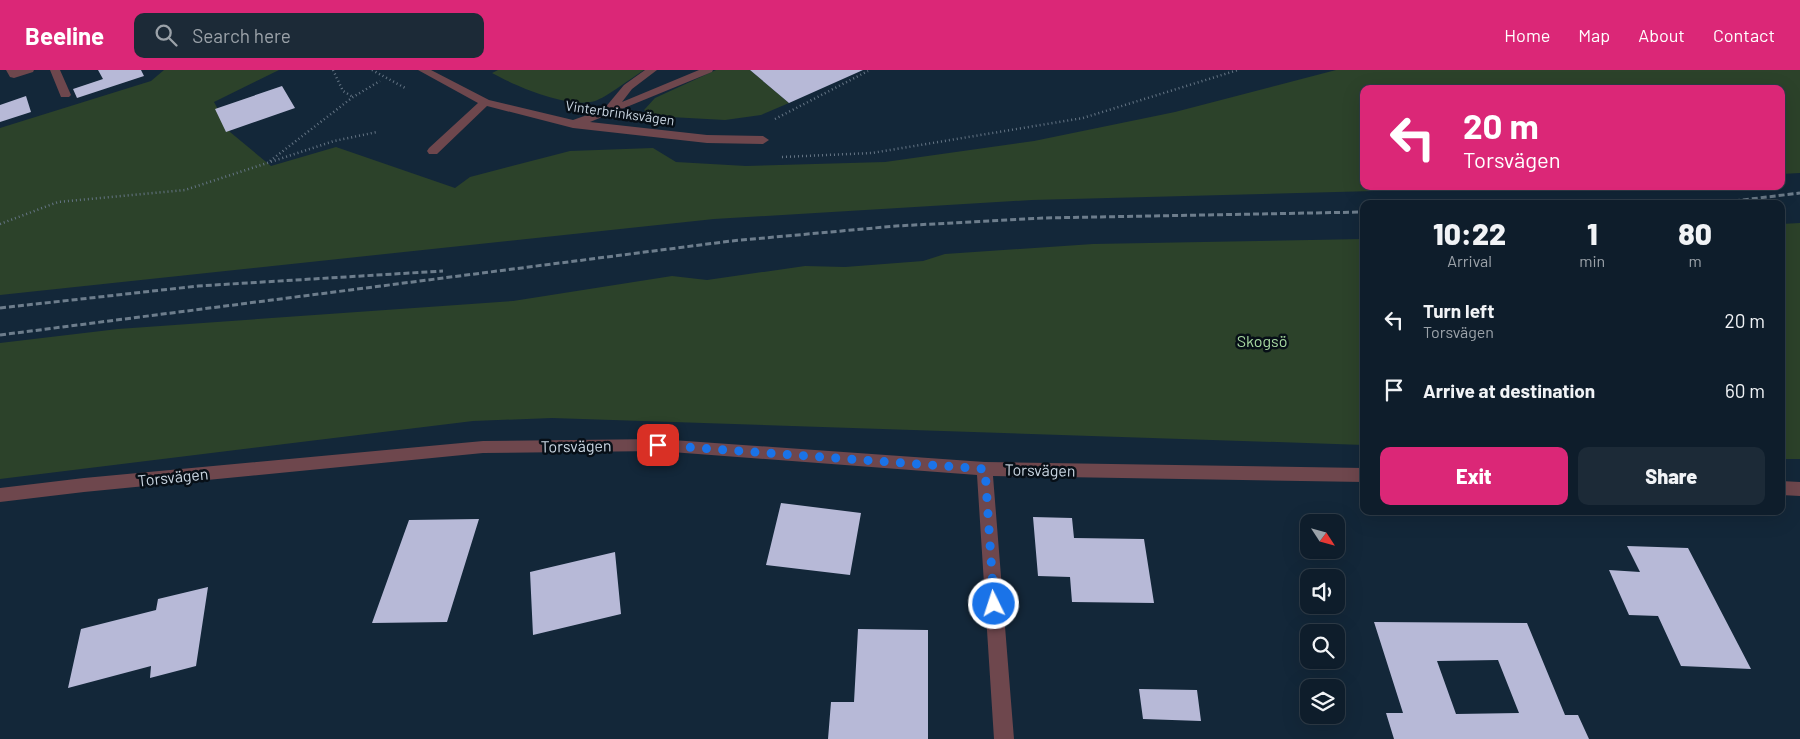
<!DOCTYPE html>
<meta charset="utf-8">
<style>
body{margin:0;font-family:Barlow,sans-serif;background:#1c2a37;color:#f1f3f6;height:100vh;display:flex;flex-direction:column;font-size:19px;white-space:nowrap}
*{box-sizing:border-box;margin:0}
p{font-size:16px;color:#9ba2a9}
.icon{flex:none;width:28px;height:28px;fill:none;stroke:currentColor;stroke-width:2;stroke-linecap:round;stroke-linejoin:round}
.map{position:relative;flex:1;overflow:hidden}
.side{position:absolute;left:1360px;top:130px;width:425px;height:315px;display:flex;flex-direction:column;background:#0e1d2b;border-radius:10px;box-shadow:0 5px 20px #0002,0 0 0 1px #2e3b47}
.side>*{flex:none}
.banner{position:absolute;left:1360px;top:15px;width:425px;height:105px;border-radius:10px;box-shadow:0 5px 20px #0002,0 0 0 1px #2e3b47;background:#db2777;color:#fff;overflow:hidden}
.needle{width:32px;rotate:126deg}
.fabs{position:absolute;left:1300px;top:444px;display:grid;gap:10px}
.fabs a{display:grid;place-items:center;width:45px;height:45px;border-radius:10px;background:#0e1d2b;box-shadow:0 5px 20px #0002,0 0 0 1px #2e3b47;font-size:25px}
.pin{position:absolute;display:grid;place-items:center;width:42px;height:42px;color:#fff;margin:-21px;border-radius:10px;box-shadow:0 2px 8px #0006}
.me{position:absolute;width:55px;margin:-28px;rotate:356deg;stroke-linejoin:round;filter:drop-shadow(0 0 4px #0008)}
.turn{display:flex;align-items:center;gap:18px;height:105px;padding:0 20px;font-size:22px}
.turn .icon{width:65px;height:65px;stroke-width:2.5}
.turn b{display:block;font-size:35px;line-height:42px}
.eta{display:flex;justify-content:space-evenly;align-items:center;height:85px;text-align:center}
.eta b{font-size:30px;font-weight:800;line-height:35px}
.primary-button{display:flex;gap:10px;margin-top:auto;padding:10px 20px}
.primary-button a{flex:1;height:58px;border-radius:10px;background:#db2777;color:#fff;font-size:20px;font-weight:800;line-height:58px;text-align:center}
.primary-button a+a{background:#1c2a37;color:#f1f3f6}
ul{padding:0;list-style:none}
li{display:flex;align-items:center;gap:15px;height:70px;padding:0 20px}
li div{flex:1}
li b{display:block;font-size:19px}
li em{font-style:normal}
header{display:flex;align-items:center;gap:30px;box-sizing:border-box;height:70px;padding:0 25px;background:#db2777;color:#fff}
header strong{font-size:24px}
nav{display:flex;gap:28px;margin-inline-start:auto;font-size:18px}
.search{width:350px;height:45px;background:#1c2a37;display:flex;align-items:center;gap:12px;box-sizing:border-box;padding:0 18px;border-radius:10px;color:#9ba2a9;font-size:19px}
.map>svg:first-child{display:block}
.green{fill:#2c422a}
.building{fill:#b7b9d7;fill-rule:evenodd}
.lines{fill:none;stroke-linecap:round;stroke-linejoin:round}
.path{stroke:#657585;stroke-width:2.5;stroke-dasharray:1 3;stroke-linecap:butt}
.minor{fill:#6e474d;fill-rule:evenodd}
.rail{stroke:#6d7d8c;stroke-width:3;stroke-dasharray:6 3;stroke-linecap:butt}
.route{stroke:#1a73e8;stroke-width:9;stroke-dasharray:0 16.2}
.labels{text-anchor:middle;stroke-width:5;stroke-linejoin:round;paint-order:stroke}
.far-street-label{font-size:14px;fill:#cad6e2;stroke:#070f17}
.park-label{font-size:16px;fill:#a6d7a0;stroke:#070f17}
.street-label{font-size:16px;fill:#cad6e2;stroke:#070f17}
</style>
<header>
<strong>Beeline</strong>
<div class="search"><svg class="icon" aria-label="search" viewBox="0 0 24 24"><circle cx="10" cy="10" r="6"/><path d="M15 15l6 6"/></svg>Search here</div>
<nav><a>Home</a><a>Map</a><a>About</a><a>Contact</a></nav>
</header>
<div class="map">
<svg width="1800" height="669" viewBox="0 0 1800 669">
<rect width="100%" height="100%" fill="#132739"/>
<path class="green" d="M164,0H279L214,32L230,62L271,96L336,77L455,118L470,107L570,81L653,78L676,92L746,96L885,92L1034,71L1175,42L1336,0H1800V103L1781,104V19H1364V116H1568L1032,130L714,149L0,225V58L151,11Z
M498,0H644C633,7 605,28 595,31C569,39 515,16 492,3Z
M716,0H750L789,33L761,45L725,50L652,46L644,40L655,28Z
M1800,153V389H1781V154Z
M1364,169V375L552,348L473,351L0,409V273L118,259L513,231L672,206L707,210L805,196L845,197L923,191L945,184L1093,174Z"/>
<path class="building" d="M98,0H141L144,6L77,28L73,19L103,9Z
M750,0H863L789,33Z
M282,16L295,38L226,62L215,39Z
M26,26L31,42L0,52V35Z
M781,433L861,443L850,505L766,495Z
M1033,447L1072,448L1074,468L1144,469L1154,533L1072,532L1070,507L1038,506Z
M479,449L447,552L372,553L409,450Z
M1627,476L1688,478L1751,599L1681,596L1658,546L1629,545L1609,500L1640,502Z
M615,482L621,544L533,565L530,502Z
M208,517L196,596L150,608L151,596L68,618L81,559L156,540L158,529Z
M1374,552L1527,553L1565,645H1578L1589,669H1394L1386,643H1403ZM1498,590L1519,643L1456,644L1437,591Z
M858,559L928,560V669H828L831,632H854Z
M1139,619L1197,620L1201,651L1143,649Z"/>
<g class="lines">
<path class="path" d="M333,0L343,21L353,27
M372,0L407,19
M775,49L868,1
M782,87L872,83L1083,48L1238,0
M270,91L353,27L380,11
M0,154L58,132L185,120L334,71L377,62"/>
<path class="minor" d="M6,0H34L33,2L14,8L10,7Z
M50,0H60L71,25L69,27H61Z
M418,0H431L489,30L573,50L604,39L624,15L645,0H657L632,19L622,32L699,0H713L712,2L590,52L707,65L763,66L769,70L763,74L707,73L573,58L487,36L437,84H429L427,81L429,78L478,33Z
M658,369L985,392L1364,398V412L993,406L1014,669H994L977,405L658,381L483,383L84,422L0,432V418L84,408L483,371Z
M1781,411L1800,412V426L1781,425Z"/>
<path class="rail" d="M1644,134L1726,132L1800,123
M0,238L198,216L443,201
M0,265L731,171L896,156L1044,148L1364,142"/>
</g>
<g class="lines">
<path class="route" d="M658,375L985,399L994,534"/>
</g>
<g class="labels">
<g class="far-street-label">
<text transform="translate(620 43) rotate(8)" y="5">Vinterbrinksvägen</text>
</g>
<g class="park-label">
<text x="1262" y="277">Skogsö</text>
</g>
<g class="street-label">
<text transform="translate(576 376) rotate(-1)" y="6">Torsvägen</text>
<text transform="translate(1040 400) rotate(1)" y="6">Torsvägen</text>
<text transform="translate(173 407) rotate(-6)" y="6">Torsvägen</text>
</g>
</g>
</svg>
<div class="fabs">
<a><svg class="needle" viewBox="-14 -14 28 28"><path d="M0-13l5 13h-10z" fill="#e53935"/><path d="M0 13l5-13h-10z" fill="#9ba2a9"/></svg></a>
<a><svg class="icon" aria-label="sound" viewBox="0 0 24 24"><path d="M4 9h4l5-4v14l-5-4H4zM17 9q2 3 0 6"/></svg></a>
<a><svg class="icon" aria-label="search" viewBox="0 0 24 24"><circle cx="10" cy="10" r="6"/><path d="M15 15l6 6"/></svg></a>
<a><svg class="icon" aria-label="layers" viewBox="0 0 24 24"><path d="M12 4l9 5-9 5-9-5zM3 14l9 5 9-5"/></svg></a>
</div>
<div class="pin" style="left:658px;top:375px;background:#d93025"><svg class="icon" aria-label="arrive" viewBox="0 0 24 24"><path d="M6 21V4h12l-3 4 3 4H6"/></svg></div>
<svg class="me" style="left:994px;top:534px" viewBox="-20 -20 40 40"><circle r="17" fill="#1a73e8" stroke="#fff" stroke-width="3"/><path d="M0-11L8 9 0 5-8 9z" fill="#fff"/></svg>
<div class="banner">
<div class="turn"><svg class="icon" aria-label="left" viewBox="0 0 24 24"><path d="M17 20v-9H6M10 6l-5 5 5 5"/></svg><div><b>20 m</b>Torsvägen</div></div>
</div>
<section class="side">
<div class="eta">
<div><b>10:22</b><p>Arrival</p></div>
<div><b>1</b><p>min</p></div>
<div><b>80</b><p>m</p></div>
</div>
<ul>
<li><svg class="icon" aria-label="left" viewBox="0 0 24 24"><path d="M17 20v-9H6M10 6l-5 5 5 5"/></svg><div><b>Turn left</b><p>Torsvägen</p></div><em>20 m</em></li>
<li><svg class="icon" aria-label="arrive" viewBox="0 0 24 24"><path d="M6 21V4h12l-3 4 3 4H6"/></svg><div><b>Arrive at destination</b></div><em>60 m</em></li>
</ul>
<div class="primary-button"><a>Exit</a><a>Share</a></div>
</section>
</div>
